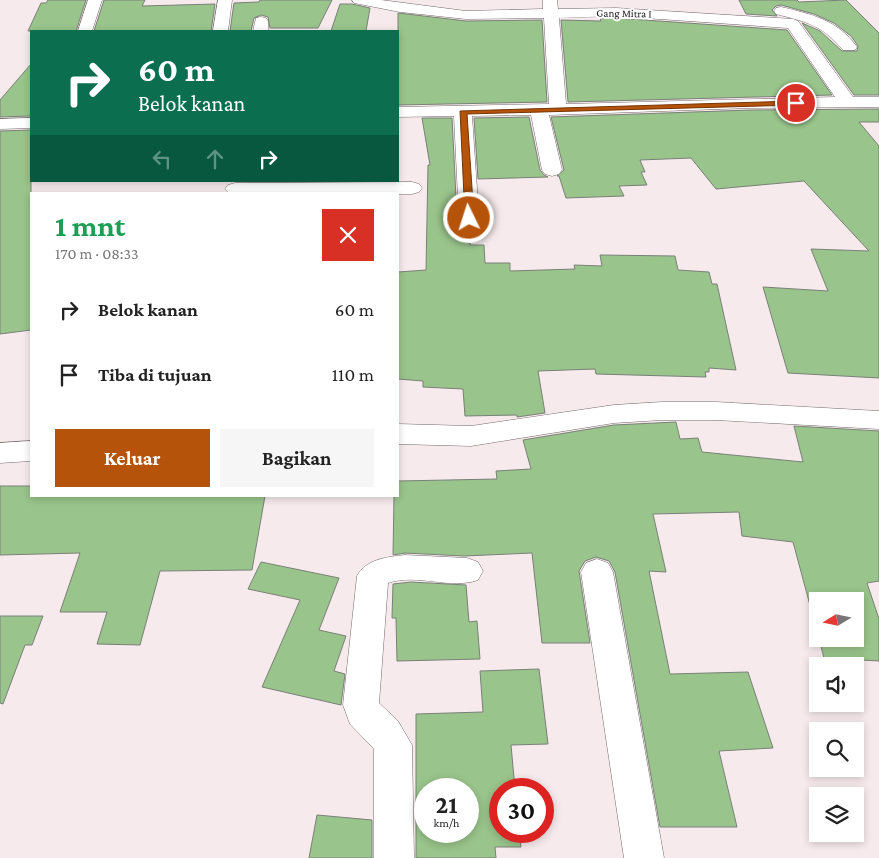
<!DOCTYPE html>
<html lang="id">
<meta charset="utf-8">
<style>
body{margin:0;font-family:"Crimson Pro",serif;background:#f6f6f6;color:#222;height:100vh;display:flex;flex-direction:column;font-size:19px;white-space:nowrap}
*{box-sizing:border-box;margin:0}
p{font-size:16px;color:#767676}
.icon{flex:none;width:28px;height:28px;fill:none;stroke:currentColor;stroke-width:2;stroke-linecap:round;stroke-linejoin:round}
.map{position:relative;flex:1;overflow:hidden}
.details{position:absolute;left:30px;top:192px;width:369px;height:305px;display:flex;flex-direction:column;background:#fff;border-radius:0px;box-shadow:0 2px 8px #0003}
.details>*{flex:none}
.top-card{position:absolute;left:30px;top:30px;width:369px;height:152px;border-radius:0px;box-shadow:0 2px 8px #0003;background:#0b6e4f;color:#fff;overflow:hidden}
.needle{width:32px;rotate:260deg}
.fabs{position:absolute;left:809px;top:592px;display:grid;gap:10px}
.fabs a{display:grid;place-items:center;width:55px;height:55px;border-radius:0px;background:#fff;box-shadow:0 2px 8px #0003;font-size:25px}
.speed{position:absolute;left:414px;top:778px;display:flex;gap:10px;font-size:25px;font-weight:700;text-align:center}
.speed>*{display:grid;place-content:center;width:65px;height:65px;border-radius:50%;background:#fff;box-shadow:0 2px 8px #0003;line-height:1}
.speed small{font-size:12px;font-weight:400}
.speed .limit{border:8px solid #d22;background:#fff;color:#111}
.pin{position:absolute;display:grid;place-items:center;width:42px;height:42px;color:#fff;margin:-21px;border:2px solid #fff;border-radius:50%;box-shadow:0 1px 5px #0007}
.me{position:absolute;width:55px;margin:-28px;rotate:356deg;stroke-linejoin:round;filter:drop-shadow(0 0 4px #0008)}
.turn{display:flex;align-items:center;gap:18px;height:105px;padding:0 25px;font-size:22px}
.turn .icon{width:65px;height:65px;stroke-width:2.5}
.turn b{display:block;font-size:35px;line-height:42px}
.lanes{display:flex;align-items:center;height:48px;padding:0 25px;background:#0003;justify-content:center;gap:25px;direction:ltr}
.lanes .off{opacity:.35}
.round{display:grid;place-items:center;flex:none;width:52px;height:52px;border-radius:0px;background:#f6f6f6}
.head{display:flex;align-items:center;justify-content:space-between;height:85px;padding:0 25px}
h1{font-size:30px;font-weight:700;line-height:38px;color:#1e9e55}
.primary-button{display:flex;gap:10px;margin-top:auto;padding:10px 25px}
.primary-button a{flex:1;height:58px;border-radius:0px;background:#b45309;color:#fff;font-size:20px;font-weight:700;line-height:58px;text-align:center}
.primary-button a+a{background:#f6f6f6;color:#222}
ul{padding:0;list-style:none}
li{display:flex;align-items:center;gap:15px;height:65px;padding:0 25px}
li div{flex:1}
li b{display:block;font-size:19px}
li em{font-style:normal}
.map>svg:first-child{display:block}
.building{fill:#99c48b;stroke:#7a8078;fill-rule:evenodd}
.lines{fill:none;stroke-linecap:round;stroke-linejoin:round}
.minor-casing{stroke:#73696b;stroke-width:1}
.minor{fill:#fff;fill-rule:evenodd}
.route{fill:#b45309;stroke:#753606}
.labels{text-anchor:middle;stroke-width:4;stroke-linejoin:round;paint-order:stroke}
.far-street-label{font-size:11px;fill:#1d191a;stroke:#fff}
</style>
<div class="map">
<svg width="879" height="858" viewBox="0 0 879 858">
<rect width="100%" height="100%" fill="#f6eaec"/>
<path class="building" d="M48,0H86L76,31H28L41,3H46Z
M104,0H145L142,6L215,4L211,31H94Z
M260,0H332L318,28H270L268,17L261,15L254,18L251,31H230L234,3L259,2Z
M739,0H797L799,2L846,0L879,33V95H854L802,23L820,31L842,51H857L858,46L851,36L834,23L814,14L781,5L776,6L772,10L777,16L746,14Z
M340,4H352L370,8L366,31H331Z
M398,13L466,21L542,20L547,102L398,105Z
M600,18H616L787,30L832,95L568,102L561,20L601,21Z
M31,64V116L0,117V100Z
M879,109V122H859L879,146V378L788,373L763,287L828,291L811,249L869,251L804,181L716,189L691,158L640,160L645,172H641L647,185L619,186L624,196L566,198L559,176H557L564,170L551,117L750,110Z
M529,117L540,170L544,175L548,177L478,179L474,118Z
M422,118H452L457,218L461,224L470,226V245H484L485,263H510V271L575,269L574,265L602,266L600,255L675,256L678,270L709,272L712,284H717L736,370L709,368V372H705L706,377L596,374L595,369L538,371L545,413L517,417V415L465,416L463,389L423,387V381L398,379V272L426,270L428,165H430Z
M31,130V330L0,334V131Z
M676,422L680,439L698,438L702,452L803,462L794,426L879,431V581L867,583L879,619V661L824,658L819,639H855V601H818V635L793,542L742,536L739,512L653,514L666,572L649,571L670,674L748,672L773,748L719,751L737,827H660L615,572L609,561L596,557L585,561L579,571L590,643H542L532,553L464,556L405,553L393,555L394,496H398V481L497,479L496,471L531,469L523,440L614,425Z
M0,486H31V496H265L252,570L160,571L140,645L97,644L107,612H60L80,553L0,555Z
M261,562L339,578L319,630L346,636L334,671L345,674L341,705L262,687L300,600L248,589Z
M411,582L466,585L469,622L477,621L480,659L397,661L396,618H392L393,584Z
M0,616H43L32,645H25L3,704L0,703Z
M539,669L548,744L511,745L515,789H500V831H519L521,847H495L496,858H416V714L483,712L480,671ZM425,789H468V831H425Z
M317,815L372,820V858H309Z"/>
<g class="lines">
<g class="minor-casing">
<path id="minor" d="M88,0H102L92,31H78Z
M218,0H232L228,31H213Z
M352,0H381L466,11L543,9V0H557L558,9L616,8L793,19L798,21L853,97H879V107L750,108L549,115L562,170L559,174L552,176L545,174L542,170L531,115L472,116L479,218L476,222L469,224L462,222L459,218L454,116L398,117V107L549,104L544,18L466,19L400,12L354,3ZM616,16L788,28L835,97L566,104L559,18Z
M781,7C811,14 838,20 857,47L855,50H843C822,25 807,22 776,14L774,11L776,8Z
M261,17L266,18L268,21V31H253L256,18Z
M31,118V128L0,129V119Z
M412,182L419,184L422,188L419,192L412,194H230L225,189L228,185L235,183Z
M662,402H716L879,411V429L716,420H662L614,423L471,446L398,444V424L471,426L614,405Z
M31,441V461L0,463V443Z
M405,555L467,558L478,562L483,571L478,580C450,590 418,573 388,583L379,703L398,721L412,745L414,858H374V749L350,724L343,705L357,576C366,559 387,557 405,555Z
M597,559L608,563L613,572L664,858H624L581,572L586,563Z"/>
</g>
<use href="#minor" class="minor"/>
</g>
<path class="route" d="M796,101L799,103L798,105L467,114L474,218L469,221L465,218L460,111Z"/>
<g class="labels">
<g class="far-street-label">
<text transform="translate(624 13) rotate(1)" y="4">Gang Mitra I</text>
</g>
</g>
</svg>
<div class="fabs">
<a><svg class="needle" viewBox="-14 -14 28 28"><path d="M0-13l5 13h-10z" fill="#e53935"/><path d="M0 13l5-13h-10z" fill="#767676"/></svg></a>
<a><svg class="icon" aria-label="sound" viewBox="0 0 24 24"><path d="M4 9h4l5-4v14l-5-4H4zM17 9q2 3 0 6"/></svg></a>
<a><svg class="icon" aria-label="search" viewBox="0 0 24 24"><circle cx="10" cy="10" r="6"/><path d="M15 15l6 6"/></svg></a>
<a><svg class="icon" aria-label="layers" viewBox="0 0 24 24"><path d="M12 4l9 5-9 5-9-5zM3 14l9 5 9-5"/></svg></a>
</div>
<div class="speed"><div>21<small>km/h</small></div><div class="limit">30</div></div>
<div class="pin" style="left:796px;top:103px;background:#d93025"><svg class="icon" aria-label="arrive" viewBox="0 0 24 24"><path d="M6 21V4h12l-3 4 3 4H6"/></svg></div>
<svg class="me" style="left:469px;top:218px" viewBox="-20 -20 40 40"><circle r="17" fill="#b45309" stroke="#fff" stroke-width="3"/><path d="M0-11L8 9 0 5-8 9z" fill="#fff"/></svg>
<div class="top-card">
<div class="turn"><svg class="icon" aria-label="right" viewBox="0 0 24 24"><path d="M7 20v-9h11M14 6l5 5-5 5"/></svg><div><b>60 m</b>Belok kanan</div></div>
<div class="lanes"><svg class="icon off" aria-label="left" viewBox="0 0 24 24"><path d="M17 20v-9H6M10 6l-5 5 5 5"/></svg><svg class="icon off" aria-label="ahead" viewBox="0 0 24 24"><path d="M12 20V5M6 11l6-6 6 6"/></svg><svg class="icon" aria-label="right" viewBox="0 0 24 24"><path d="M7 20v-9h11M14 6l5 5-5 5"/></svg></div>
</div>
<section class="details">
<div class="head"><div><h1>1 mnt</h1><p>170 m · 08:33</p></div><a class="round" style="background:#d93025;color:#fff"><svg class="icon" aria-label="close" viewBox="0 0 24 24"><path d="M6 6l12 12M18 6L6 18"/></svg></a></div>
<ul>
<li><svg class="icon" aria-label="right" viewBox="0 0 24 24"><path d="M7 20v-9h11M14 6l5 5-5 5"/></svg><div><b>Belok kanan</b></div><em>60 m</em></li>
<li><svg class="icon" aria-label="arrive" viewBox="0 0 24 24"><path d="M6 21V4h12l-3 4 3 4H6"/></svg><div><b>Tiba di tujuan</b></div><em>110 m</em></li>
</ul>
<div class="primary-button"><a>Keluar</a><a>Bagikan</a></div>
</section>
</div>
